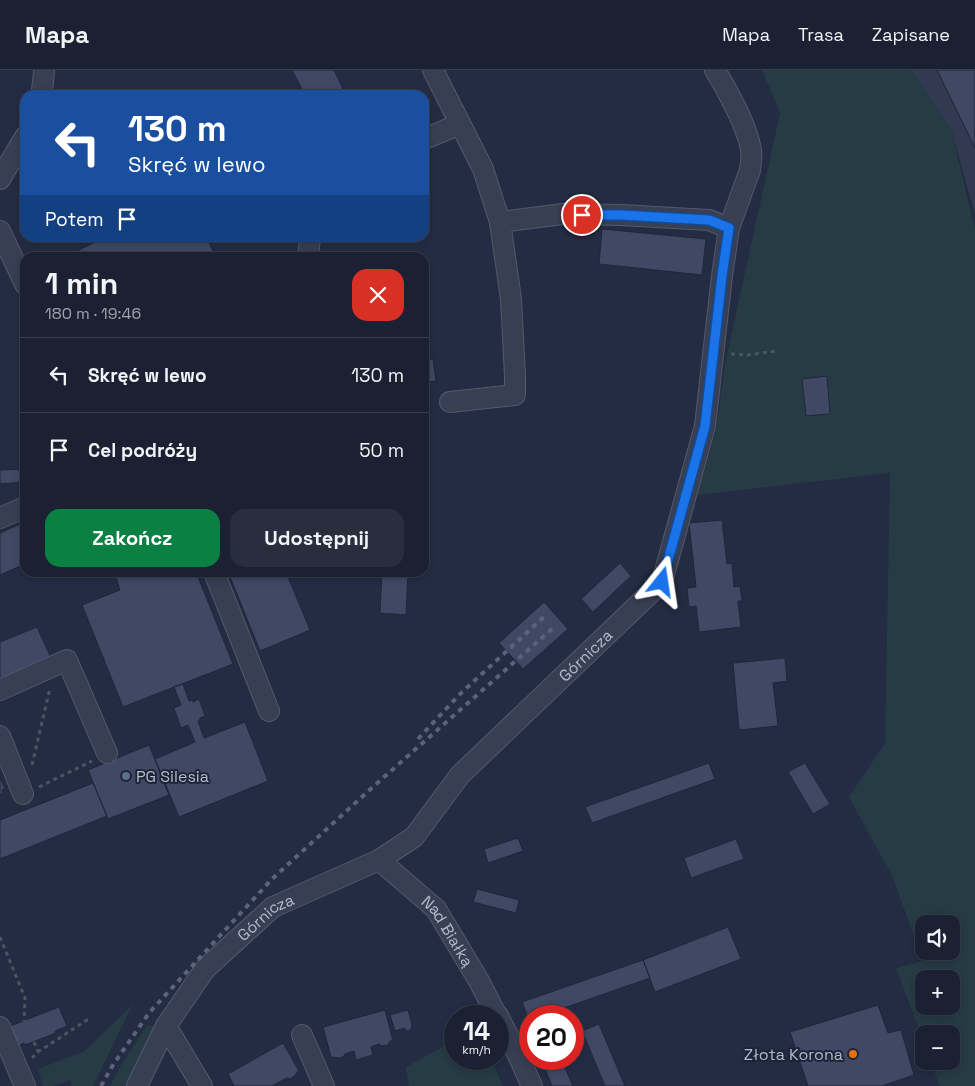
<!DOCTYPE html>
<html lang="pl">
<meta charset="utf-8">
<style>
body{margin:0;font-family:"Space Grotesk",sans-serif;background:#282e3e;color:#f1f3f6;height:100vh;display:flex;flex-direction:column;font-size:19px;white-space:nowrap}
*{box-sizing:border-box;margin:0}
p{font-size:16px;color:#a0a3ac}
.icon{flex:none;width:28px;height:28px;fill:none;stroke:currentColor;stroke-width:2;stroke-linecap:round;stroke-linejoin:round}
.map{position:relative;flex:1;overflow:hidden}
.panel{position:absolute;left:20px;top:182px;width:409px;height:325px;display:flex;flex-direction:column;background:#1b2132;border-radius:15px;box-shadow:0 2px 8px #0003,0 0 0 1px #393e4d}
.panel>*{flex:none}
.top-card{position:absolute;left:20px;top:20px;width:409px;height:152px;border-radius:15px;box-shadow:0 2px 8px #0003,0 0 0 1px #393e4d;background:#1a4fa0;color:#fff;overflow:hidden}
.buttons{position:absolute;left:915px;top:845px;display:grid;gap:10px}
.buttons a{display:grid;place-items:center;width:45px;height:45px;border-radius:10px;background:#1b2132;box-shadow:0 2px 8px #0003,0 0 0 1px #393e4d;font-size:25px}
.speed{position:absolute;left:444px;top:935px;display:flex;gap:10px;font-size:25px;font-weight:700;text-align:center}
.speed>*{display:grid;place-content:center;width:65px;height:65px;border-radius:50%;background:#1b2132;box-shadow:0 2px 8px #0003,0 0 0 1px #393e4d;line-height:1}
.speed small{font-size:12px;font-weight:400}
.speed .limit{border:8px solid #d22;background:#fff;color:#111}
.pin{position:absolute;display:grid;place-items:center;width:42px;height:42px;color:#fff;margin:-21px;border:2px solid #fff;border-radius:50%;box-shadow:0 1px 5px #0007}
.me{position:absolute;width:55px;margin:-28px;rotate:15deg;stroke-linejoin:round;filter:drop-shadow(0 0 4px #0008)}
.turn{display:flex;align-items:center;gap:18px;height:105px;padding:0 25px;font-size:22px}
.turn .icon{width:65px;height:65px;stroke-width:2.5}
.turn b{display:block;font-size:35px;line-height:42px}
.then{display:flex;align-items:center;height:48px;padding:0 25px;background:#0003;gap:10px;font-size:19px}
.round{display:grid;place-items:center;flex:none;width:52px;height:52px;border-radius:15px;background:#282e3e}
.summary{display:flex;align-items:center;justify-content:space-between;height:85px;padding:0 25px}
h1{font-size:30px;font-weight:800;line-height:38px}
.primary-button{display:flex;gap:10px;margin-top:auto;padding:10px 25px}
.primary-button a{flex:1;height:58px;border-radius:15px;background:#0b8043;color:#fff;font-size:20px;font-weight:800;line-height:58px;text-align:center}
.primary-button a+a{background:#282e3e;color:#f1f3f6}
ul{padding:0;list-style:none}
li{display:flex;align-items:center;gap:15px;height:75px;padding:0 25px;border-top:1px solid #393e4d}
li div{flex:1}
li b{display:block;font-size:19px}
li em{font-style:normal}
header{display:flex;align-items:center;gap:30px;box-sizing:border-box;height:70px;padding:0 25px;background:#1b2132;border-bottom:1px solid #393e4d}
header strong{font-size:24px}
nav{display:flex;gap:28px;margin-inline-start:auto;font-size:18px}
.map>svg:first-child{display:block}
.airport{fill:#333950}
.green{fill:#263b44;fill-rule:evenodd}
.building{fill:#404864;stroke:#20253a}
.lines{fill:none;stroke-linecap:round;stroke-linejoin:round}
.minor-casing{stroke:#54596d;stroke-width:22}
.path{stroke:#455861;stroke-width:3;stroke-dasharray:4 4;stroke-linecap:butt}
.minor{stroke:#393f53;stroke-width:20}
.rail{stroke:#5b627a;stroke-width:4;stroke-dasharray:5 5;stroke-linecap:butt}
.route-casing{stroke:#114b97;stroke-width:12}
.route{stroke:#1a73e8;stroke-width:9}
.service-dot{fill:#5c6f8a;stroke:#1e2338;stroke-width:2}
.food-dot{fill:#e8710a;stroke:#1e2338;stroke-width:2}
.labels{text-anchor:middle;stroke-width:4;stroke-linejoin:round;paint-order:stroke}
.street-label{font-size:16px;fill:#b6bacd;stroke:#1e2338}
.poi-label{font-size:16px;fill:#b6bacd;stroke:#1e2338;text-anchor:start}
</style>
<header>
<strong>Mapa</strong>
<nav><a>Mapa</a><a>Trasa</a><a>Zapisane</a></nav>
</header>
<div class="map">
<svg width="975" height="1016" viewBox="0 0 975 1016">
<rect width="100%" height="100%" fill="#242c43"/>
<path class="airport" d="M911,0H975V144L951,59Z"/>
<path class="green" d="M762,0H911L951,59L975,159V1016H940L930,991H951V964H924V973L896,898L923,891L893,808L849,727L885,673L890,403L697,425L716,361L725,294L780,43ZM924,854H951V881H924ZM924,909H951V936H924Z
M133,934L93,1016H72L70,1010L53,1016H43L38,999L85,981Z
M147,955L157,956L126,1016H110L121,995Z
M455,970V989H490L503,1016H409L406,997Z"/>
<path class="building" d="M292,0H334L346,25H305Z
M937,0H975V78Z
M602,159L706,169L702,205L599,194Z
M93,168H207L216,188H78L75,182L95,172Z
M433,289L436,311L424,312V290Z
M827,306L830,344L806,346L802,309Z
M25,399V412L0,414V400Z
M722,450L727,494L732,493L734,517L740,516L742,531H738L741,557L699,562L696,536L689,537L687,518L696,517L689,453Z
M25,452V494L0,505V463Z
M620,493L631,506L593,542L581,529Z
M114,502H152L154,507L164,502H196L233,594L123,637L82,535L120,520Z
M228,502H286L310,560L260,581Z
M382,502H408L406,545L380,543Z
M544,532L568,559L523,599L499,573Z
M37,557L51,588L0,609V572Z
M785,588L787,611L773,613L778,656L739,660L733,593Z
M183,614L189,631L192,630L193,632L199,629L205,646L200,648V650L198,651L204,668L245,652L268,711L179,747L155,689L195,672L188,655L181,658L174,638L181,635L174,617Z
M149,675L169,725L108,749L88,700Z
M709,693L715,709L592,753L585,737Z
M805,693L830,734L813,744L788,702Z
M0,707L5,719L2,720L3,723L0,725Z
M93,713L107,746L0,789V750Z
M518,768L523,781L488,793L484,779Z
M736,769L744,789L691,808L684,788Z
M477,819L519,830L516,843L473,832Z
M728,857L741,889L655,922L643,890Z
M643,890L650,908L541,946H530V950H529L522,932Z
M878,935L888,963L901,960L914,1005L882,1016H808L790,962Z
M59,937L67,956L55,961L56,963L25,975L24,973L18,976L10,956Z
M385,940L393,971H390L388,975L382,976L379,974L371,977L373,985L356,990L354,981L345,984L343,987L338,988L334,987H331L323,957Z
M408,940L412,954L411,960L406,961L405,958L395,961L390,945Z
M599,954L625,1016H605L582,961Z
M283,973L299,1001L297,1002L295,1006L290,1009L287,1008L272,1016H234L228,1004Z
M541,989H561L573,1016H552Z"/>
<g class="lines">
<g class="minor-casing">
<g id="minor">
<path d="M433,0L483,99L500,152L511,229L515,306V325L450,332"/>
<path d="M41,25L43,13L44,0"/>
<path d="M424,69L460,54"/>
<path d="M0,109L25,67"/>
<path d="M500,152L563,144L621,145L709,150L729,158"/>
<path d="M0,161L25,214"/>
<path d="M308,188L310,168"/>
<path d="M0,448L25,437"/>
<path d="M214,502L269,641"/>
<path d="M0,620L67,590L107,683"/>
<path d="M0,666L23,724"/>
<path id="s1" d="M379,790L436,839L479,911L497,946"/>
<path d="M498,946L517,983L532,1016"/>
<path d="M166,956L202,1016"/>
<path d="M0,957L25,1016"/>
<path d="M302,965L324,1016"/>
<path id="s2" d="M137,1016L166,956L205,899L273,837L379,790L414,767L460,705L662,512L705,356L722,206L729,158L750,100C751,93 752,86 751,80C747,55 728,22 715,0"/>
</g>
</g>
<path class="path" d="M731,284L747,285L776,281
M32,695L50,618
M39,717L92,691
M0,867L25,928L24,951
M34,972L38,982
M32,988L38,982L90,948"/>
<use href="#minor" class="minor"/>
<path class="rail" d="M418,669L460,624L545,546
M101,1016L113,995L149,943L272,809L375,715L553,558"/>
</g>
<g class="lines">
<g class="route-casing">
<path id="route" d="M582,145H621L709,150L729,158L722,206L705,356L662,512"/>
</g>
<use href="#route" class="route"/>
</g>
<circle class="service-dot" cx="126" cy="706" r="5"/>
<circle class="food-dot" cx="853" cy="984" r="5"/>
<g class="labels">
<g class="street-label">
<text dy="6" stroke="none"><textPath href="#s2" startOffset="636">Górnicza</textPath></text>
<text dy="6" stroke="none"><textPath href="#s2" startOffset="216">Górnicza</textPath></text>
<text dy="6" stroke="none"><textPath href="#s1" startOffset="100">Nad Białką</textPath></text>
</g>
<g class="poi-label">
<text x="136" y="712">PG Silesia</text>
<text x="843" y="990" text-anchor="end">Złota Korona</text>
</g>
</g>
</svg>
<div class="buttons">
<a><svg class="icon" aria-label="sound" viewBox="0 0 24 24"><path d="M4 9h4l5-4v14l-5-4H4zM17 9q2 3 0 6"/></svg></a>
<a>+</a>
<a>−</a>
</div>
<div class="speed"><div>14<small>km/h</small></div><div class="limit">20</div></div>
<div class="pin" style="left:582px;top:145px;background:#d93025"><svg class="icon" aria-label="arrive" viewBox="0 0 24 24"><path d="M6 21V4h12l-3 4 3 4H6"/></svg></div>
<svg class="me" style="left:662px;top:512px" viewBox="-20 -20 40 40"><path d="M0-17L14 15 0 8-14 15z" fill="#1a73e8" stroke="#fff" stroke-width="4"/></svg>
<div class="top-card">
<div class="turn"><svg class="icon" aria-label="left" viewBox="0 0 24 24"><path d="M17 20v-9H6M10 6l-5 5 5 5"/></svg><div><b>130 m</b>Skręć w lewo</div></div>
<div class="then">Potem<svg class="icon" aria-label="arrive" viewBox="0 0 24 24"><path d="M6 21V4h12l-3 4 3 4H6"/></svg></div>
</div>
<section class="panel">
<div class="summary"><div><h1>1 min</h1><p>180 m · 19:46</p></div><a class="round" style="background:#d93025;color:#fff"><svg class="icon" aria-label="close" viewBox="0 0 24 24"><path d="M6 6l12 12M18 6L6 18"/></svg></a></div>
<ul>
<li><svg class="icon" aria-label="left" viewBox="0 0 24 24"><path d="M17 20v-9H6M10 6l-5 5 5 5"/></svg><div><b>Skręć w lewo</b></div><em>130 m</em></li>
<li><svg class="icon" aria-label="arrive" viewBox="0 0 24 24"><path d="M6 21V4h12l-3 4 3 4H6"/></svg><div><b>Cel podróży</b></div><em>50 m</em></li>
</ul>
<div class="primary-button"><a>Zakończ</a><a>Udostępnij</a></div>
</section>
</div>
